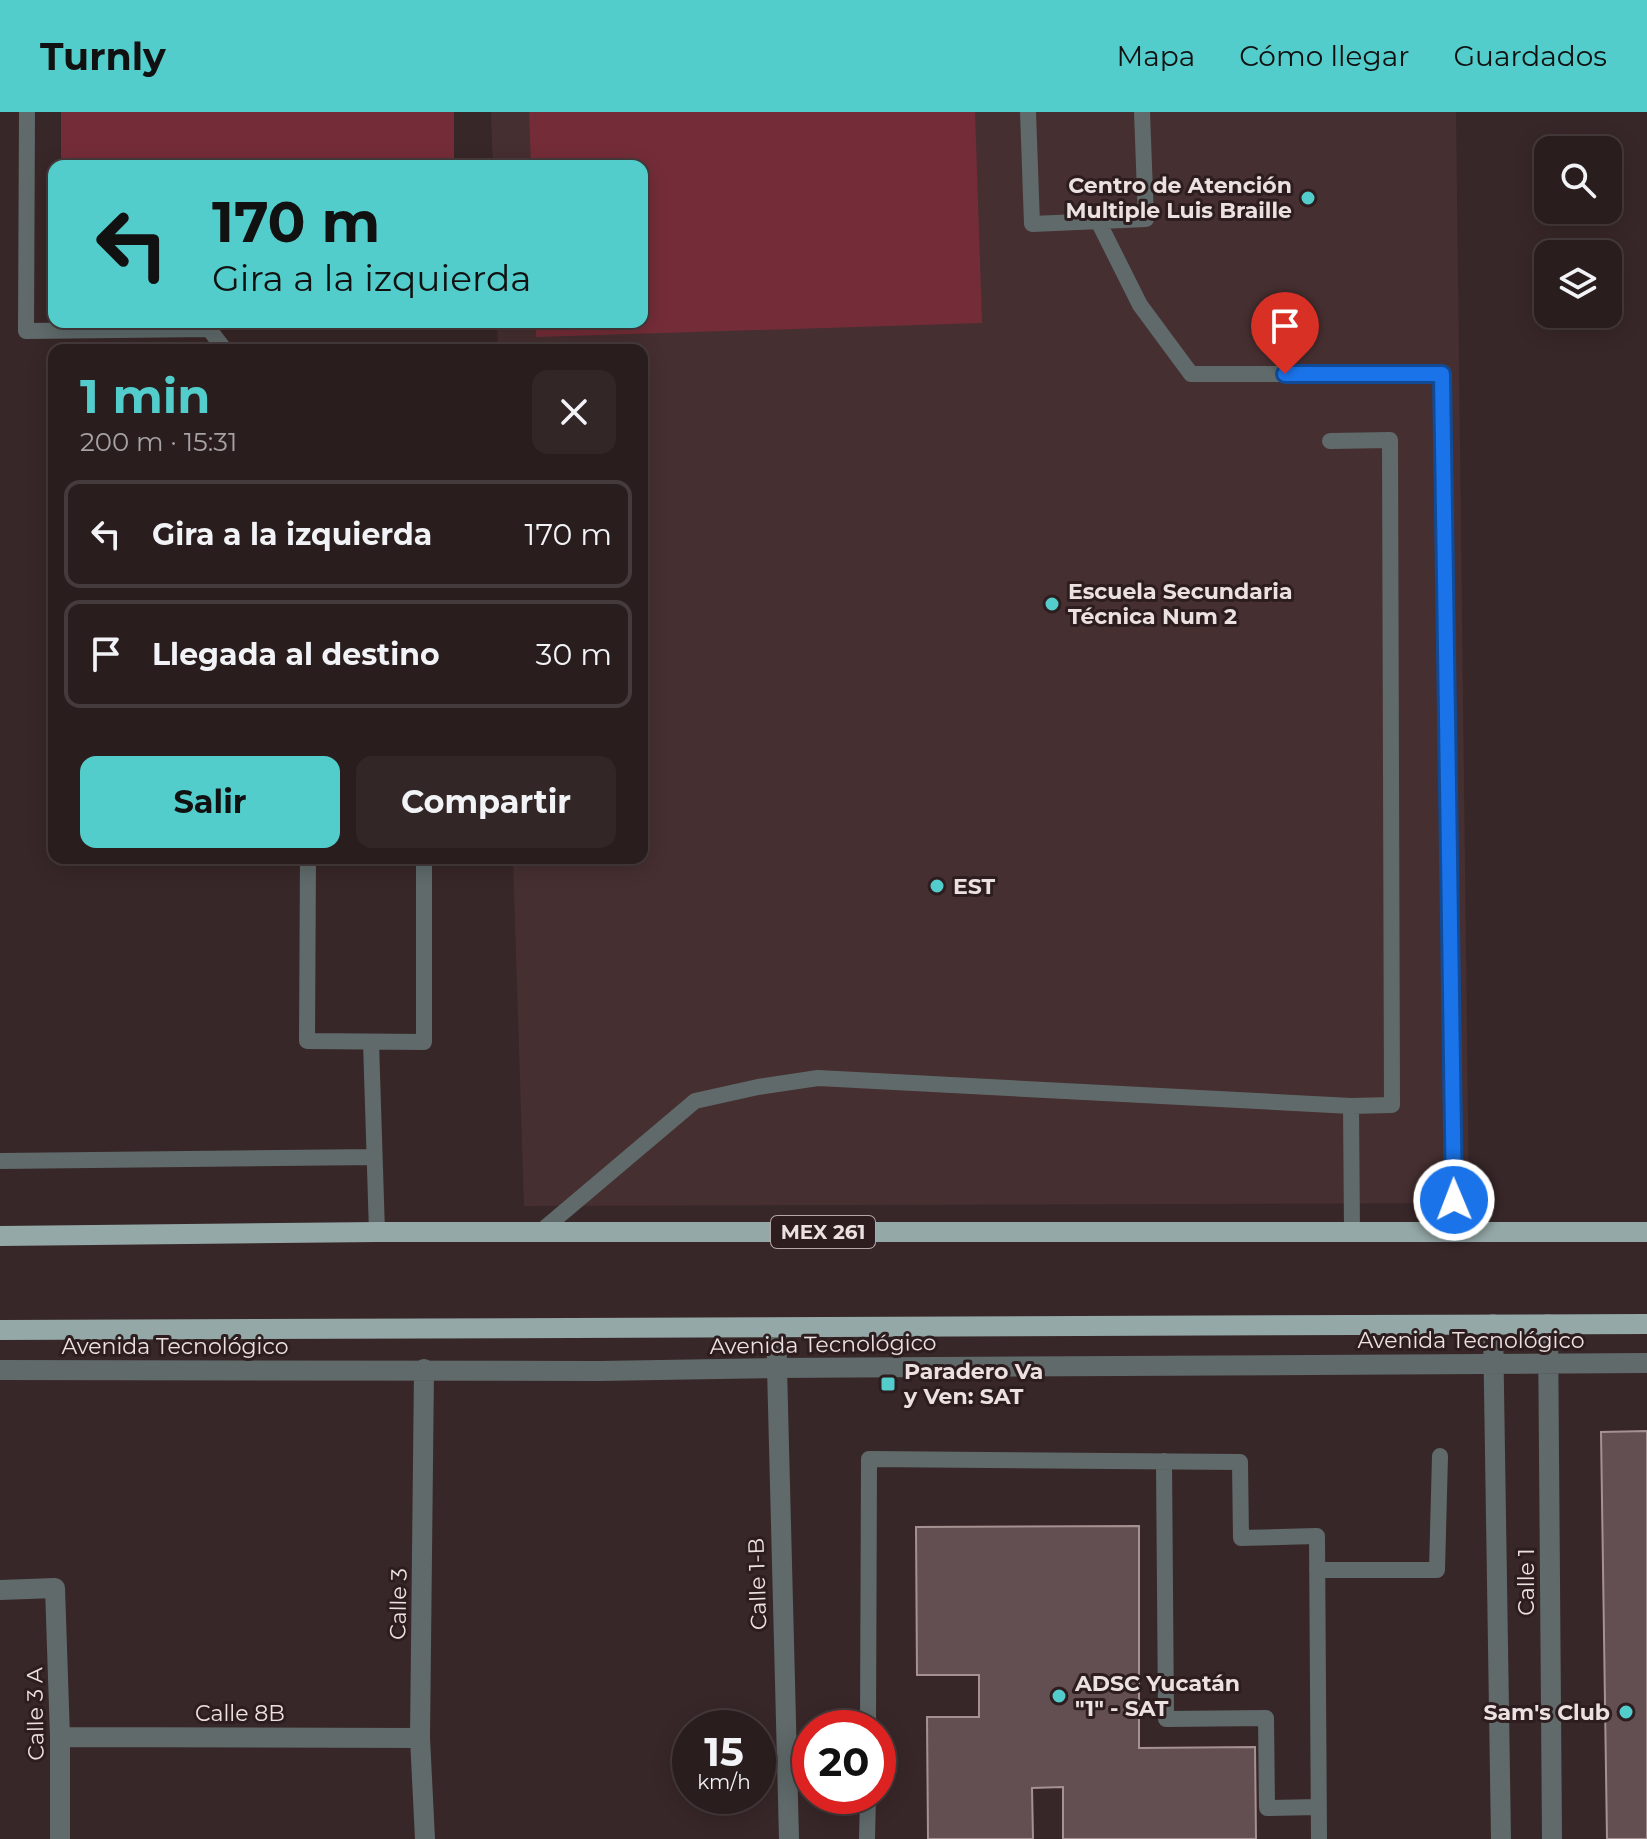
<!DOCTYPE html>
<html lang="es">
<meta charset="utf-8">
<style>
body{margin:0;font-family:Montserrat,sans-serif;background:#322627;color:#f1f3f6;height:100vh;display:flex;flex-direction:column;font-size:30px;white-space:nowrap}
*{box-sizing:border-box;margin:0}
p{font-size:26px;color:#a5a2a4}
.icon{flex:none;width:44px;height:44px;fill:none;stroke:currentColor;stroke-width:2;stroke-linecap:round;stroke-linejoin:round}
.map{position:relative;flex:1;overflow:hidden}
.details{position:absolute;left:48px;top:232px;width:600px;height:520px;display:flex;flex-direction:column;background:#2a1d1e;border-radius:16px;box-shadow:0 4px 20px #0003,0 0 0 2px #463b3c}
.details>*{flex:none}
.guide{position:absolute;left:48px;top:48px;width:600px;height:168px;border-radius:16px;box-shadow:0 4px 20px #0003,0 0 0 2px #463b3c;background:#53cdcb;color:#111;overflow:hidden}
.tools{position:absolute;left:1534px;top:24px;display:grid;gap:16px}
.tools a{display:grid;place-items:center;width:88px;height:88px;border-radius:16px;background:#2a1d1e;box-shadow:0 4px 20px #0003,0 0 0 2px #463b3c;font-size:40px}
.speed{position:absolute;left:672px;top:1598px;display:flex;gap:16px;font-size:40px;font-weight:700;text-align:center}
.speed>*{display:grid;place-content:center;width:104px;height:104px;border-radius:50%;background:#2a1d1e;box-shadow:0 4px 20px #0003,0 0 0 2px #463b3c;line-height:1}
.speed small{font-size:20px;font-weight:400}
.speed .limit{border:12px solid #d22;background:#fff;color:#111}
.pin{position:absolute;display:grid;place-items:center;width:68px;height:68px;color:#fff;margin:-82px -34px;border-radius:50% 50% 50% 0;rotate:-45deg;box-shadow:0 0 8px #0007}
.pin .icon{rotate:45deg}
.me{position:absolute;width:88px;margin:-44px;rotate:359deg;stroke-linejoin:round;filter:drop-shadow(0 0 6px #0008)}
.turn{display:flex;align-items:center;gap:28px;height:168px;padding:0 32px;font-size:36px}
.turn .icon{width:104px;height:104px;stroke-width:2.5}
.turn b{display:block;font-size:56px;line-height:68px}
.round{display:grid;place-items:center;flex:none;width:84px;height:84px;border-radius:16px;background:#322627}
.summary{display:flex;align-items:center;justify-content:space-between;height:136px;padding:0 32px}
h1{font-size:48px;font-weight:700;line-height:60px;color:#53cdcb}
.primary-button{display:flex;gap:16px;margin-top:auto;padding:16px 32px}
.primary-button a{flex:1;height:92px;border-radius:16px;background:#53cdcb;color:#111;font-size:32px;font-weight:700;line-height:92px;text-align:center}
.primary-button a+a{background:#322627;color:#f1f3f6}
ul{padding:0;list-style:none}
li{display:flex;align-items:center;gap:24px;height:108px;margin:0 16px 12px;padding:0 16px;border:4px solid #463b3c;border-radius:16px}
li div{flex:1}
li b{display:block;font-size:30px}
li em{font-style:normal}
header{display:flex;align-items:center;gap:48px;box-sizing:border-box;height:112px;padding:0 40px;background:#53cdcb;color:#111}
header strong{font-size:38px}
nav{display:flex;gap:44px;margin-inline-start:auto;font-size:28px}
.map>svg:first-child{display:block}
.built{fill:#462f31}
.green{fill:#742d38}
.building{fill:#634f51;stroke:#a69192;stroke-width:2}
.lines{fill:none;stroke-linecap:round;stroke-linejoin:round}
.service{stroke:#606a6a;stroke-width:16}
.minor{stroke:#606a6a;stroke-width:20}
.primary{stroke:#94a8a7;stroke-width:20}
.route-casing{stroke:#114b97;stroke-width:20}
.route{stroke:#1a73e8;stroke-width:14}
.poi-dot{fill:#53cdcb;stroke:#2d1d1e;stroke-width:3}
.labels{text-anchor:middle;stroke-width:6;stroke-linejoin:round;paint-order:stroke}
.shield{fill:#2d1d1e;stroke:#b3a6a6;stroke-width:2}
.shield-label{font-size:20px;font-weight:bold;fill:#ece1e1}
.poi-label{font-size:22px;font-weight:bold;fill:#ece1e1;stroke:#2d1d1e;text-anchor:start}
.street-label{font-size:22px;fill:#ece1e1;stroke:#2d1d1e}
</style>
<header>
<strong>Turnly</strong>
<nav><a>Mapa</a><a>Cómo llegar</a><a>Guardados</a></nav>
</header>
<div class="map">
<svg width="1647" height="1727" viewBox="0 0 1647 1727">
<rect width="100%" height="100%" fill="#382728"/>
<path class="built" d="M491,0H1456L1469,1091L524,1094L513,746H642V238H498L497,210H642V54H493Z"/>
<path class="green" d="M61,0H454V54H61Z
M529,0H975L982,211L536,225V210H642V54H531Z"/>
<path class="building" d="M1647,1319V1727H1607L1601,1320Z
M1139,1414V1636L1255,1635L1256,1727H1063V1675L1032,1676L1033,1727H928L927,1605H979V1563H917L916,1415Z"/>
<g class="lines">
<path class="service" d="M27,0L26,219L209,217L225,238
M1028,0L1032,112L1146,107L1142,0
M1098,109L1140,193L1191,262H1442L1455,1120
M1330,329L1390,328L1392,993L1351,994
M308,746L307,929L424,930V746
M371,930L377,1120
M0,1049L374,1045
M540,1120L695,989L758,975L818,966L1351,994L1352,1119
M1164,1349L1166,1607L1266,1606L1267,1696L1318,1695
M1317,1458H1437L1440,1344
M868,1616L869,1347L1240,1350L1241,1426L1317,1424L1319,1727
M867,1727L868,1684"/>
<path class="minor" d="M1493,1212L1501,1727
M1548,1212L1552,1727
M776,1216L789,1727
M424,1257L420,1626L425,1727
M0,1258L599,1259L775,1256L1647,1251
M0,1478L55,1476L60,1625V1727
M60,1625L420,1626"/>
<path class="primary" d="M0,1124L377,1120H1647
M0,1218L1647,1212"/>
</g>
<g class="lines">
<g class="route-casing">
<path id="route" d="M1285,262H1442L1454,1088"/>
</g>
<use href="#route" class="route"/>
</g>
<g class="poi-dot">
<circle cx="1308" cy="86" r="8"/>
<circle cx="1052" cy="492" r="8"/>
<circle cx="937" cy="774" r="8"/>
<rect x="880" y="1264" width="16" height="16" rx="4"/>
<circle cx="1059" cy="1584" r="8"/>
<circle cx="1626" cy="1600" r="8"/>
</g>
<g class="labels">
<rect class="shield" x="771" y="1104" width="104" height="32" rx="6"/>
<g class="shield-label">
<text x="823" y="1127">MEX 261</text>
</g>
<g class="poi-label">
<text x="1292" y="81" text-anchor="end">Centro de Atención<tspan x="1292" dy="25">Multiple Luis Braille</tspan></text>
<text x="1068" y="487">Escuela Secundaria<tspan x="1068" dy="25">Técnica Num 2</tspan></text>
<text x="953" y="782">EST</text>
<text x="904" y="1267">Paradero Va<tspan x="904" dy="25">y Ven: SAT</tspan></text>
<text x="1075" y="1579">ADSC Yucatán<tspan x="1075" dy="25">"1" - SAT</tspan></text>
<text x="1610" y="1608" text-anchor="end">Sam's Club</text>
</g>
<g class="street-label">
<text x="1471" y="1236">Avenida Tecnológico</text>
<text transform="translate(823 1232) rotate(-1)" y="8">Avenida Tecnológico</text>
<text x="175" y="1242">Avenida Tecnológico</text>
<text transform="translate(1526 1470) rotate(-90)" y="8">Calle 1</text>
<text transform="translate(757 1472) rotate(-92)" y="8">Calle 1-B</text>
<text transform="translate(398 1492) rotate(-89)" y="8">Calle 3</text>
<text x="240" y="1609">Calle 8B</text>
<text transform="translate(35 1602) rotate(-91)" y="8">Calle 3 A</text>
</g>
</g>
</svg>
<div class="tools">
<a><svg class="icon" aria-label="search" viewBox="0 0 24 24"><circle cx="10" cy="10" r="6"/><path d="M15 15l6 6"/></svg></a>
<a><svg class="icon" aria-label="layers" viewBox="0 0 24 24"><path d="M12 4l9 5-9 5-9-5zM3 14l9 5 9-5"/></svg></a>
</div>
<div class="speed"><div>15<small>km/h</small></div><div class="limit">20</div></div>
<div class="pin" style="left:1285px;top:262px;background:#d93025"><svg class="icon" aria-label="arrive" viewBox="0 0 24 24"><path d="M6 21V4h12l-3 4 3 4H6"/></svg></div>
<svg class="me" style="left:1454px;top:1088px" viewBox="-20 -20 40 40"><circle r="17" fill="#1a73e8" stroke="#fff" stroke-width="3"/><path d="M0-11L8 9 0 5-8 9z" fill="#fff"/></svg>
<div class="guide">
<div class="turn"><svg class="icon" aria-label="left" viewBox="0 0 24 24"><path d="M17 20v-9H6M10 6l-5 5 5 5"/></svg><div><b>170 m</b>Gira a la izquierda</div></div>
</div>
<section class="details">
<div class="summary"><div><h1>1 min</h1><p>200 m · 15:31</p></div><a class="round"><svg class="icon" aria-label="close" viewBox="0 0 24 24"><path d="M6 6l12 12M18 6L6 18"/></svg></a></div>
<ul>
<li><svg class="icon" aria-label="left" viewBox="0 0 24 24"><path d="M17 20v-9H6M10 6l-5 5 5 5"/></svg><div><b>Gira a la izquierda</b></div><em>170 m</em></li>
<li><svg class="icon" aria-label="arrive" viewBox="0 0 24 24"><path d="M6 21V4h12l-3 4 3 4H6"/></svg><div><b>Llegada al destino</b></div><em>30 m</em></li>
</ul>
<div class="primary-button"><a>Salir</a><a>Compartir</a></div>
</section>
</div>
